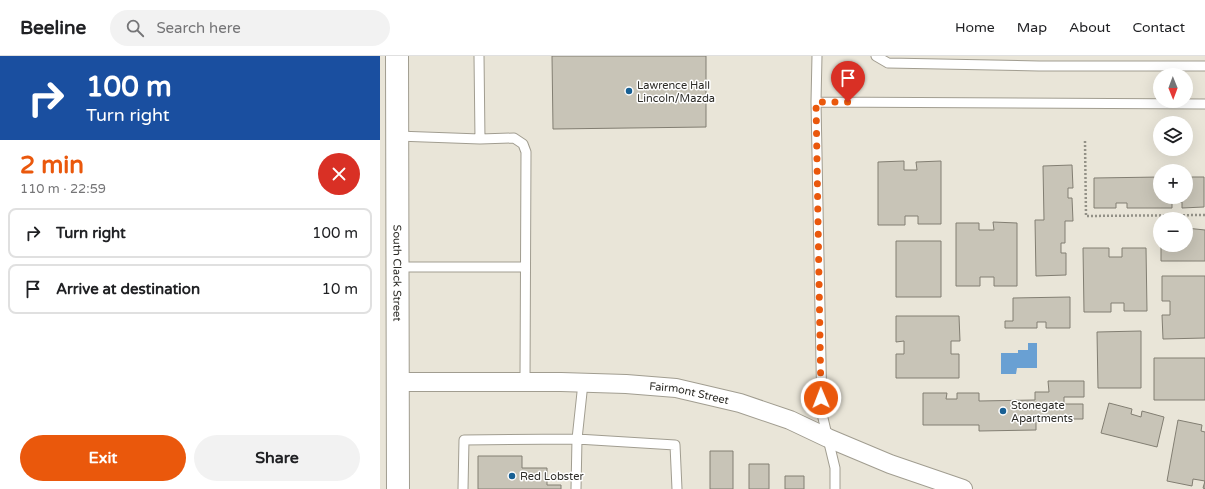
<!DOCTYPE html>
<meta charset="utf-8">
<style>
body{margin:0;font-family:"Varela Round",sans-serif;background:#f2f2f2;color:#202124;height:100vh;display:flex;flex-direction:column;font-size:15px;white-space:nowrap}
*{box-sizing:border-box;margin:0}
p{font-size:13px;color:#757577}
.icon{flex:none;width:22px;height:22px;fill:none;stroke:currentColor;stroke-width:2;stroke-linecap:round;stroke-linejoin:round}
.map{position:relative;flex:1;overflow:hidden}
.side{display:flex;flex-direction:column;background:#fff;width:380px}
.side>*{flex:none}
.hud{background:#1a4fa0;color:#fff;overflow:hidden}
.needle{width:26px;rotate:179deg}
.controls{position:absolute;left:773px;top:12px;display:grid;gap:8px}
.controls a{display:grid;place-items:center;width:40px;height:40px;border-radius:50%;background:#fff;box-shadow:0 4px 16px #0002;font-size:20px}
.pin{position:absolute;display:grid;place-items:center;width:34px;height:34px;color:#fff;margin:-41px -17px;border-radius:50% 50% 50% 0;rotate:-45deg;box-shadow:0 0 4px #0007}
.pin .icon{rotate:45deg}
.me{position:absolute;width:44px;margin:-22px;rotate:359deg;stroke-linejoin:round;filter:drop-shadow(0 0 3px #0008)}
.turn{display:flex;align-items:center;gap:14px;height:84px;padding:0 20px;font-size:18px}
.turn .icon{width:52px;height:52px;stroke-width:2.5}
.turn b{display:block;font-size:28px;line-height:34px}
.round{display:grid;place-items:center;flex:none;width:42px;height:42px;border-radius:21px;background:#f2f2f2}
.overview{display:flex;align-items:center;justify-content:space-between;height:68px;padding:0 20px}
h1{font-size:24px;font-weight:700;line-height:30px;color:#ea580c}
.cta{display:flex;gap:8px;margin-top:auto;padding:8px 20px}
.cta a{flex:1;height:46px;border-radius:24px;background:#ea580c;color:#fff;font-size:16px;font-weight:700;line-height:46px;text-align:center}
.cta a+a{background:#f2f2f2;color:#202124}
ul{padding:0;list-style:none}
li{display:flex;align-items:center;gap:12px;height:50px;margin:0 8px 6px;padding:0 12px;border:2px solid #e0e0e0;border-radius:8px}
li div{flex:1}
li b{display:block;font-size:15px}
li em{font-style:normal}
header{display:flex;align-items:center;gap:24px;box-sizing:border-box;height:56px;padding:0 20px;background:#fff;border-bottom:1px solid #e0e0e0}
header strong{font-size:19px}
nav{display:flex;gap:22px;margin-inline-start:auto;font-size:14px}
.search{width:280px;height:36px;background:#f2f2f2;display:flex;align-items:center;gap:10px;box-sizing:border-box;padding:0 14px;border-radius:22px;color:#757577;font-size:15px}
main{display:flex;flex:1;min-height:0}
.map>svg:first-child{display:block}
.water{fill:#69a0d3}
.building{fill:#c8c4b7;stroke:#827e72}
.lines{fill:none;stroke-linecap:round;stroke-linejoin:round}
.lane-casing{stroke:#a19d90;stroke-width:11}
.street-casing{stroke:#a19d90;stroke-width:20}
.secondary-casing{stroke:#a19d90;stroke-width:24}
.path{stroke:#939187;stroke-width:2.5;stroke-dasharray:2 2;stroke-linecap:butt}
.lane{stroke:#fff;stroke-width:9}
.street{stroke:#fff;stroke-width:18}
.secondary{stroke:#fff;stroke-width:22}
.route{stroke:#ea580c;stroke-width:7;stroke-dasharray:0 12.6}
.poi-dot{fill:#186094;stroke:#fff;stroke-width:1.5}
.labels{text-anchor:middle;stroke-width:3;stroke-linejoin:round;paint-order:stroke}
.poi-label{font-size:11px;fill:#2d2c27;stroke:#fff;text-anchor:start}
.street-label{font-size:11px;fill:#2d2c27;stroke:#fff}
</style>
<header>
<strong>Beeline</strong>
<div class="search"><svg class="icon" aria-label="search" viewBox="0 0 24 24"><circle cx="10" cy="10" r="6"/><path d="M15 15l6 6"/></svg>Search here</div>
<nav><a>Home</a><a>Map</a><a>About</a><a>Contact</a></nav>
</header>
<main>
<section class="side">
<div class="hud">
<div class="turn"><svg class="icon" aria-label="right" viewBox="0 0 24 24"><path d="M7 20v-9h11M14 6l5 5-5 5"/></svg><div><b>100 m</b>Turn right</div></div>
</div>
<div class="overview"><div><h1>2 min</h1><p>110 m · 22:59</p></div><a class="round" style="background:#d93025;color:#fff"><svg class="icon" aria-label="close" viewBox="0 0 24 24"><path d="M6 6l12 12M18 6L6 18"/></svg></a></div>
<ul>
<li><svg class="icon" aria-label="right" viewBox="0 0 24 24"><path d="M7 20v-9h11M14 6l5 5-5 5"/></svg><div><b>Turn right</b></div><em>100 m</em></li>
<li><svg class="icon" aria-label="arrive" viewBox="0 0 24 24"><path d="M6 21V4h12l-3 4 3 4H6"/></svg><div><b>Arrive at destination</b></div><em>10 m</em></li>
</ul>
<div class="cta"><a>Exit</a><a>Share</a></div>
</section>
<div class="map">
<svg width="825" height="433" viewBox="0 0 825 433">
<rect width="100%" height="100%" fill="#e9e5d8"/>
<path class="water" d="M648,287H657V312H637L636,318H621V297H638V294H648Z"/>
<path class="building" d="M172,0H326V71L173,73Z
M524,105V114H537L536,106L561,105V168H538V160H525V169H498V106Z
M692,109L693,132H688V142H692L693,165H685V187H681V197H686V219L656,220L655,164H664L663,110Z
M780,121V141H806V121H824V151L802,152V146L792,147V152H747V147H736V152H714V122Z
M613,166L637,167V230H614V221H600V230H576V167H599V174H614Z
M806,172L825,174V205H781V189H806Z
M516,185H561V241H516Z
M703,192H729V201H742V192H766L767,255H744V247H731V256H704Z
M782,220H825V282L783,283L782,259H790V245H782Z
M690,241V272H666V266H657V272H625V265H633V242Z
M516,260H579L580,285H571V298H579V322H516V298H524V285L516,286Z
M761,275V332H718L717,276Z
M774,302H825V344H774Z
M668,325H704V341H684V348H703V363H656V374L599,375V369H543V337H567L566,343H577V337H599V345L655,344V336H669Z
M729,347L752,353L751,358L761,361L762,355L784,361L777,391L721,377Z
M798,364L822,369L821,375L825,376V433L823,432L825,425L813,423L812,430L787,425Z
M330,395H353V433H330Z
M98,400H142V412H167V429H181V433H98Z
M369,408H389V433H369Z
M405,420H424V433H405Z"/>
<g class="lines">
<g class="lane-casing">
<path id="lane" d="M496,0L508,7L659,10H825
M436,46L437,0
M17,80L100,83L99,0
M100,83L134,82L143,88L146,96L145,326
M18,211H145
M83,433L84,384L197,383L203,327
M196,433L197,383L295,389L297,433
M455,433V412L442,358L436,46L825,48"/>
</g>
<g class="street-casing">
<g id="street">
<path id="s1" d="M18,326H181L246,328L296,332L360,347L410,364L448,382L510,408L583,433"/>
</g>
</g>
<g class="secondary-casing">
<g id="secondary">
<path id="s2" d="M17,0L18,433"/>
</g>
</g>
<path class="path" d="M705,85L706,160L825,159"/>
<use href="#lane" class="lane"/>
<use href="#street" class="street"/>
<use href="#secondary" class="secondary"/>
</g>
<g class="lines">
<path class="route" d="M441,342L436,46H468"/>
</g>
<g class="poi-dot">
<circle cx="249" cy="35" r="4"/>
<circle cx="623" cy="355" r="4"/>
<circle cx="132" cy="420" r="4"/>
</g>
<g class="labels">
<g class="poi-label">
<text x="257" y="33">Lawrence Hall<tspan x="257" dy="13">Lincoln/Mazda</tspan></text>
<text x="631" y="353">Stonegate<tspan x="631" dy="13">Apartments</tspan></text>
<text x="140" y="424">Red Lobster</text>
</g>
<g class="street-label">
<text dy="4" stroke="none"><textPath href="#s2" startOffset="217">South Clack Street</textPath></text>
<text dy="4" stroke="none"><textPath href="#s1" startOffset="292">Fairmont Street</textPath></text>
</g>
</g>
</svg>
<div class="controls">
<a><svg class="needle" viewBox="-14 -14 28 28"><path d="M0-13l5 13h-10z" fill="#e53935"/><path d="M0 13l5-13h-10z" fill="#757577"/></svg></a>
<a><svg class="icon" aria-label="layers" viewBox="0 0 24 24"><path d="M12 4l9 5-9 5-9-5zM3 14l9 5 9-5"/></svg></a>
<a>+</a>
<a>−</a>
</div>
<div class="pin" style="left:468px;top:46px;background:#d93025"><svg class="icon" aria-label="arrive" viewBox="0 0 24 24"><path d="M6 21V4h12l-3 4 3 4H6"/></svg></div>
<svg class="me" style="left:441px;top:342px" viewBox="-20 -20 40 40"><circle r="17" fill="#ea580c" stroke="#fff" stroke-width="3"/><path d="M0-11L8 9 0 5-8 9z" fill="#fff"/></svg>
</div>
</main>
